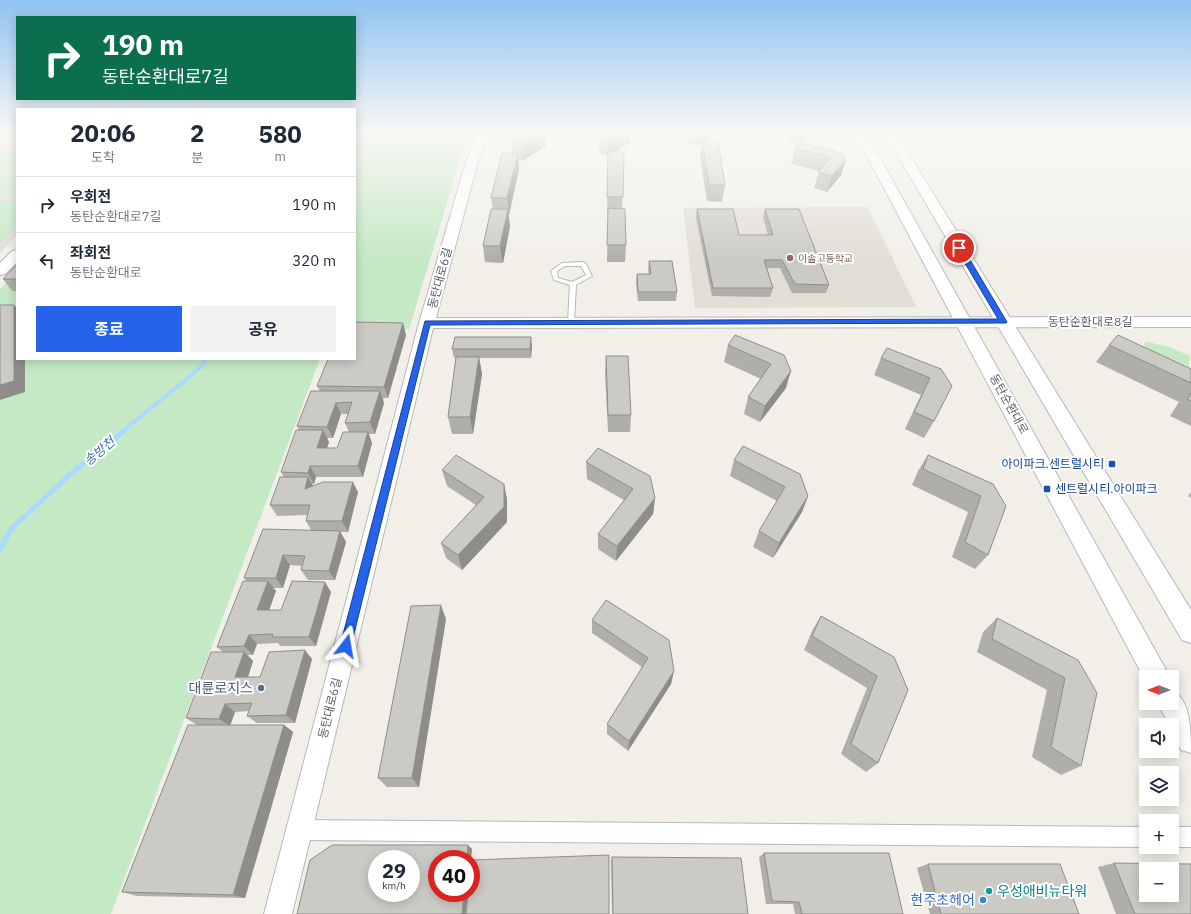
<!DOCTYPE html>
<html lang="ko">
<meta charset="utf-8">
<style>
body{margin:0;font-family:"IBM Plex Sans","Noto Sans KR",sans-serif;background:#f2f2f3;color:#1f2937;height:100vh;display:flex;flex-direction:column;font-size:15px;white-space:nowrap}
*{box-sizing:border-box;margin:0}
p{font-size:13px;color:#747a83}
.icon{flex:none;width:22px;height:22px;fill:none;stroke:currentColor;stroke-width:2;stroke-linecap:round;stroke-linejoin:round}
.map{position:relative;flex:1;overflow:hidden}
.details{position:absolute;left:16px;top:108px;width:340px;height:252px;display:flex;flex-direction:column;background:#fff;border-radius:0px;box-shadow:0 2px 10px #0003}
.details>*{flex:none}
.hud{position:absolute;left:16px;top:16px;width:340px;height:84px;border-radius:0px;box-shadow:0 2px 10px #0003;background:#0b6e4f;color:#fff;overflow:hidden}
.needle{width:26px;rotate:270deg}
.tools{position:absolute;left:1139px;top:670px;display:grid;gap:8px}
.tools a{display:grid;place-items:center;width:40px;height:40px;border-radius:0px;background:#fff;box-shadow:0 2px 10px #0003;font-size:20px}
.speed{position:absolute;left:368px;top:850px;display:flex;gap:8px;font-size:20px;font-weight:700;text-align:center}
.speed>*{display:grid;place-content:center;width:52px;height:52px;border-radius:50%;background:#fff;box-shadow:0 2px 10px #0003;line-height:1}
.speed small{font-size:10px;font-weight:400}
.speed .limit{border:6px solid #d22;background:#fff;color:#111}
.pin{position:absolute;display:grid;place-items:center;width:34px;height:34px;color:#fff;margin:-17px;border:2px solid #fff;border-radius:50%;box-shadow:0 1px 4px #0007}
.me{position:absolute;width:44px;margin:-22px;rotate:14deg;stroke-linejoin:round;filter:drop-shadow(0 0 3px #0008)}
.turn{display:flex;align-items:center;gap:14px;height:84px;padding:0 20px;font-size:18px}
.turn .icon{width:52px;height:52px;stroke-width:2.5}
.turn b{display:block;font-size:28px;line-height:34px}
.eta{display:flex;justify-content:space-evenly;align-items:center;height:68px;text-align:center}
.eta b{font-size:24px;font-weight:700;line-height:28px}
.primary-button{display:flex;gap:8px;margin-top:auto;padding:8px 20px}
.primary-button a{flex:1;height:46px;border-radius:0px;background:#2563eb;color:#fff;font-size:16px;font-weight:700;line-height:46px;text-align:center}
.primary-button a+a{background:#f2f2f3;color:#1f2937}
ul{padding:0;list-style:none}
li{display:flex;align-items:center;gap:12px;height:56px;padding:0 20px;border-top:1px solid #e0e1e3}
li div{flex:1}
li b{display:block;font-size:15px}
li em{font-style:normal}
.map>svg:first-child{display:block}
.education{fill:#e1ded6}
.green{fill:#c5e8c5}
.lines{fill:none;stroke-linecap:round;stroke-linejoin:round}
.stream-far2{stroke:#aadaff;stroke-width:3}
.stream-far1{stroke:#aadaff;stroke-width:4}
.stream{stroke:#aadaff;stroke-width:5}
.service-casing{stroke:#b5b8bc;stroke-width:2}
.minor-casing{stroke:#b5b8bc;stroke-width:2}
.tertiary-casing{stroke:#b5b8bc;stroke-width:2}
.secondary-casing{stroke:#b6babf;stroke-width:2}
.service{fill:#fff;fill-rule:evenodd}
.minor{fill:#fff;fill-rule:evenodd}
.tertiary{fill:#fff;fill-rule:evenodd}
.secondary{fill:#fff;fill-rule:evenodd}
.wall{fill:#afaea9;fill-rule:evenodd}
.shaded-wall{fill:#8f8d8a}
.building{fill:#cccac5;stroke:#8f8d8a;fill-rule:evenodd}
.route{fill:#2563eb;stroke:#184099}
.education-dot{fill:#8d6e63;stroke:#fff;stroke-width:1.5}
.transit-dot{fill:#1a4fb4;stroke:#fff;stroke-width:1.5}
.service-dot{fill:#5c6f8a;stroke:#fff;stroke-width:1.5}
.culture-dot{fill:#0f9aa8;stroke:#fff;stroke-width:1.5}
.shop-dot{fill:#3f7fe0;stroke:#fff;stroke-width:1.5}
.labels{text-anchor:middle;stroke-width:4;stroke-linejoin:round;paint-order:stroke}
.far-education-label{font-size:10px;fill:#785e54;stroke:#fff;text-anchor:start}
.street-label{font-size:12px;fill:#5f6368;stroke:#fff}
.transit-label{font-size:12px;fill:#164399;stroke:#fff;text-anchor:end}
.water-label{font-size:13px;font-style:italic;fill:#4174aa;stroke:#fff}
.near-service-label{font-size:14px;fill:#4e5e75;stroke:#fff;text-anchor:end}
.near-culture-label{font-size:14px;fill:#0d838f;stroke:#fff;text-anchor:start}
.near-shop-label{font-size:14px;fill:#366cbe;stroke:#fff;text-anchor:end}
</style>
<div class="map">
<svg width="1191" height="914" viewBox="0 0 1191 914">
<rect width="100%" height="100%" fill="#f1efe8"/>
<path class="education" d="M0,133H17V152H0Z
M0,195H17V235L0,253Z
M868,207L916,307L695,308L683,208Z"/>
<path class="green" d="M355,133H468L409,329L355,332Z
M0,152H17V195H0Z
M17,199V226L0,243V200Z
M17,271V359H320L111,914H0V289Z
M1148,342L1169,347L1190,356L1189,367L1145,349L1144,343Z"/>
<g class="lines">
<path class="stream-far2" d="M355,152L366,141L369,133"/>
<path class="stream-far1" d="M122,432L202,366L205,359"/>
<path class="stream" d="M0,549L12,528L75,470L124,431"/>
<g class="service-casing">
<path id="service" d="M583,262L586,264L592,276L576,285L574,322L571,324L568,322L570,285L554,280L551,271L562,263ZM565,266H581L586,275L572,282L558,278L557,271Z"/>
</g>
<g class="minor-casing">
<path id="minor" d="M299,820L1146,827L1147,847L299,840L292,837L289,830L292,823Z
M1172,827H1191V847H1171Z"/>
</g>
<g class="tertiary-casing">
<path id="tertiary" d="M478,133H488L477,165L436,318L1191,317V327L433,328L292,914H264L419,323L465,165Z
M17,250V262L5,274L0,275V263L12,251Z"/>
</g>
<g class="secondary-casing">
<path id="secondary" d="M851,133H863L880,158L1170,677H1146V682L868,158Z
M880,133H892L908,153L1191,610V643L1182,640L897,154Z
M1172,690C1191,700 1191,732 1191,753L1181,750L1172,732V725H1169L1158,703H1172Z"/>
</g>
<use href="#service" class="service"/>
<use href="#minor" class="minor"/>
<use href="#tertiary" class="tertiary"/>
<use href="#secondary" class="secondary"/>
</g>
<path class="wall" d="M510,133H545L546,146L522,161L518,159L519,169L509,215H508L510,226L503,263L485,262L483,246L493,209L491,198L512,153L511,141L518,137L510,134Z
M600,133H630V142L615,152H624L622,209L626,245L625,262H607L608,214H607L608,156L599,153V137L603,134Z
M688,133H714L702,142L725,185L722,202L707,201L700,158L702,142L697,146L687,143Z
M790,133H812L802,143L846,159L841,175L827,192L814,188L819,171L791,164L795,148L798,143L788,141Z
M697,209L739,235H768L763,217L765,209L829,285L826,293H792L780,268H767L773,288L770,297L712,296L696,218Z
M649,261L677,292L676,301H638L636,283L637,274H649L648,270Z
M17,264V291H12L3,279Z
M403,323L406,335L388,398H383L384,403L375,434H369L372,443L363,477H316L314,484H312L313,486L358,492L348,532H340L346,542L335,580H308L301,570L302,566L290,565L283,588H273L276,591L269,610H281L331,592L316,646H280L278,643L257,644L253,655H248L253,661L248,677H260L312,659L295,723H257L247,716L249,711L235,712L230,725H284L293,732L245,898L137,896L122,892L197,725L186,718L223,652L217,647L247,581L244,578L311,530L306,521L307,515L277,516L270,505L284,477L281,472L299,430L297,426L320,391L317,386ZM341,414H348L345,423L349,432L337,448H327L329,442L327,438H333Z
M728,345L784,355L786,388L760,422L744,414L748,397L761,379L724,362Z
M1109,345L1191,369V426L1170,416L1179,402L1096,362Z
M532,346L531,358H479L482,374L473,434H452L448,417L456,358H454L452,349Z
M606,356L631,415L630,432H608L605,373Z
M881,358L941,369L934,421L924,438L905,429L921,395L874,375Z
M928,455L993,484L988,555L975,569L952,557L968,512L912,485L918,471Z
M734,460L808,496L802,512L773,558L753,547L759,531L777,501L730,476Z
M586,462L655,498L653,514L616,561L598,549V534L624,500L587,479Z
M442,470L504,484L507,500V522L462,570L446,558L441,543L476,505L447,486Z
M1191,492V498L1188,496Z
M821,616L894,657L878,763L866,772L841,754L867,688L804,650L813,629Z
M997,618L1078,660L1081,766L1061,775L1032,757L1047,690L977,652L983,632Z
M446,619L419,787H387L378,778Z
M592,620L674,671L671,684L628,751L607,734V724L642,667L592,633Z
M764,853L903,914H795L793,904H766L759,857Z
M612,857L748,914H612L611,861Z
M1114,863L1191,914H1116L1098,867Z
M928,864L1079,914H930L917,868Z"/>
<path class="shaded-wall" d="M541,133H545L546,146L522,161L521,145Z
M621,133H630V142L609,157V141Z
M698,133H714L697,146Z
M803,133H812L800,144Z
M518,153L519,169L509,215L507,198Z
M846,159L841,175L827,192L832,176Z
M508,209L510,226L503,263L500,246Z
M14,305L17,308V359H25V392L0,400V385Z
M403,323L406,335L388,398L384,387Z
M531,337L532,346L531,358L530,349Z
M479,357L482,374L473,434L470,417Z
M791,371L786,388L760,422L765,406Z
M380,391L384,403L375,434L370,422Z
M336,403L341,414L333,438L327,427Z
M323,430L329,442L323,459L317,448Z
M368,432L372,443L363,477L358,466Z
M310,466L316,477L314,484L308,473Z
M308,477L314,488L305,489Z
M353,482L358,492L348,532L342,521Z
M504,484L507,500V522L462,570L458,555Z
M808,496L802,512L773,558L779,543Z
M655,498L653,514L616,561L617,546Z
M340,531L346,542L335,580L329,571Z
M283,555L290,565L283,588L276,578Z
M268,581L276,591L266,619L257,610Z
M325,582L331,592L316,646L309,637Z
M441,605L446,619L419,787L412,778Z
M249,635L257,644L253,655L244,646Z
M305,650L312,659L295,723L286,715Z
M244,652L253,661L245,686L235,677Z
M674,671L671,684L628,751L629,741Z
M225,704L235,712L230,726L219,719Z
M284,725L293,732L245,898L233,895Z
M468,845L472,849L471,862V859H467Z
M464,893H468L466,914H462Z"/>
<path class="building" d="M524,133H541L521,145L511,141Z
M605,133H621L609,141L599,137Z
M702,142H718L725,185H709Z
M799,142L841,153L846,159L832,176L818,172L831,157L795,148Z
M608,152H624L623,197H607Z
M502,153H518L507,198H491Z
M608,208L625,209L626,245H607Z
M491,209H508L500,246H483Z
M697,209H733L739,235H773L765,209H799L829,285L795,284L782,260H764L773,288H713Z
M649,261H672L677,292H638L637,274H651Z
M17,264V279H3Z
M0,305H14V381L0,385Z
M355,322L403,323L384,387L317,386L328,359H355Z
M735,335L784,355L791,371L765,406L748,397L771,364L728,345Z
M1118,335L1191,369V383L1109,345Z
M455,337H531L530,349H452Z
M887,348L941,369L952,386L934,421L914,412L930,378L881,358Z
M606,356H628L631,415H608Z
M456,357H479L470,417H448Z
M311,391H380L370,422L345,423L352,402L336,403L327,427L297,426Z
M1191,393V401L1187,399Z
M296,430H323L317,448H337L343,432H368L358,466H310L308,473L281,472Z
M743,446L800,474L808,496L779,543L759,531L785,487L734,460Z
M598,448L650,476L655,498L617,546L598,534L633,489L586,462Z
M456,455L504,484V507L458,555L441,543L484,497L442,470Z
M928,455L993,484L1006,506L988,555L965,542L981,496L923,469Z
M280,477H308L305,489L323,482H353L342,521H306L310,505H270Z
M263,529L340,531L329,571L301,570L305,556L283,555L276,578H244Z
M243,581H268L257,610H281L292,581L325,582L309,637H272L273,634L249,635L244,646L217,647Z
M606,600L669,640L674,671L629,741L607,724L648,658L592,620Z
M441,605L412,778H378L411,606Z
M821,616L894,657L908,690L878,763L851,744L877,676L812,636Z
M997,618L1078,660L1097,693L1081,766L1051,747L1065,678L992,639Z
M305,650L286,715L247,716L252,703L225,704L219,719L186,718L211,652H244L235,677H260L269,652Z
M188,725H284L233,895L122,892Z
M332,845H468L467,859H437V893H464L462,914H297L310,860ZM377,859H411V893H377Z
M764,853H889L903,914H802L799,902L772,901Z
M609,855V914H466L468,893H471V860Z
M612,857L741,858L748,914H613Z
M1114,863L1191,864V914H1135ZM1146,869H1172V895H1146Z
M928,864H1060L1079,914H941Z"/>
<linearGradient id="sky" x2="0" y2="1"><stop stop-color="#8fc3f1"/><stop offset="0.51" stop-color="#f9f8f5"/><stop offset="1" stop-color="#f9f8f5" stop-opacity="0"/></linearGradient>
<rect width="1191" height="260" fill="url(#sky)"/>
<path class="route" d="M957,247L963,248L1007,322L1006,323L430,325L351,646L350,650L346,652L342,650L340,646L425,321L998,319L956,248Z"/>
<circle class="education-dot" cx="790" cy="258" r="4"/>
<g class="transit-dot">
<rect x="1108" y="460" width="8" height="8" rx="2"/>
<rect x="1043" y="485" width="8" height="8" rx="2"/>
</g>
<circle class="service-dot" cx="261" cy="688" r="4"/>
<circle class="culture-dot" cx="989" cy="891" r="4"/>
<circle class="shop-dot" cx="983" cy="900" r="4"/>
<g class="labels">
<g class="far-education-label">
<text x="798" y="262">이솔고등학교</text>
</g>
<g class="street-label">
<text transform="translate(440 278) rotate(-75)" y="4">동탄대로6길</text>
<text x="1090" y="326">동탄순환대로8길</text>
<text transform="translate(1009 404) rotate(61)" y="4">동탄순환대로</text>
<text transform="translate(330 708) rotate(-76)" y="4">동탄대로6길</text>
</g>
<g class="transit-label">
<text x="1104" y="468">아이파크.센트럴시티</text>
<text x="1055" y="493" text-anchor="start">센트럴시티.아이파크</text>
</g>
<g class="water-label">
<text transform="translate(99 451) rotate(-40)" y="5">송방천</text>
</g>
<g class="near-service-label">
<text x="253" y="693">대륜로지스</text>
</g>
<g class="near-culture-label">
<text x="997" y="896">우성애비뉴타워</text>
</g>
<g class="near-shop-label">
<text x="975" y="905">현주초헤어</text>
</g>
</g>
</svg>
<div class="tools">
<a><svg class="needle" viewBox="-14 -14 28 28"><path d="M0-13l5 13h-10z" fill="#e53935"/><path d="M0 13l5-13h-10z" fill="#747a83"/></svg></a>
<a><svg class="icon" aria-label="sound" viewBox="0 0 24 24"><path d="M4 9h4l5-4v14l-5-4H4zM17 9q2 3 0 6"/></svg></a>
<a><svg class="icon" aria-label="layers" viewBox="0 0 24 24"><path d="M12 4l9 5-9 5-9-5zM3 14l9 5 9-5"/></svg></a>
<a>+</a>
<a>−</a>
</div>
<div class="speed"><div>29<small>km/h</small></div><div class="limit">40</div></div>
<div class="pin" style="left:959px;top:248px;background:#d93025"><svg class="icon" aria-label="arrive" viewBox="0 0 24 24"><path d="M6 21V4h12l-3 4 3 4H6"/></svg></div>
<svg class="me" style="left:346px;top:646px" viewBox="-20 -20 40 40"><path d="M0-17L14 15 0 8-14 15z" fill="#2563eb" stroke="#fff" stroke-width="4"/></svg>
<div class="hud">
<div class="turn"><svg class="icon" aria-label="right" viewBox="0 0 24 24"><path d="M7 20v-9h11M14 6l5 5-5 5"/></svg><div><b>190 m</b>동탄순환대로7길</div></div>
</div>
<section class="details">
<div class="eta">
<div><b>20:06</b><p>도착</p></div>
<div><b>2</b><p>분</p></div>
<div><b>580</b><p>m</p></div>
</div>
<ul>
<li><svg class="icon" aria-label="right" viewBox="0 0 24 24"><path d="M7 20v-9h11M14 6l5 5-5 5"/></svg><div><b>우회전</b><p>동탄순환대로7길</p></div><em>190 m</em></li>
<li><svg class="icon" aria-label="left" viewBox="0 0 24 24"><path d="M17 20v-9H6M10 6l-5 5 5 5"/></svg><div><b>좌회전</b><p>동탄순환대로</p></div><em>320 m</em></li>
</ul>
<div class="primary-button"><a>종료</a><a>공유</a></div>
</section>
</div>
